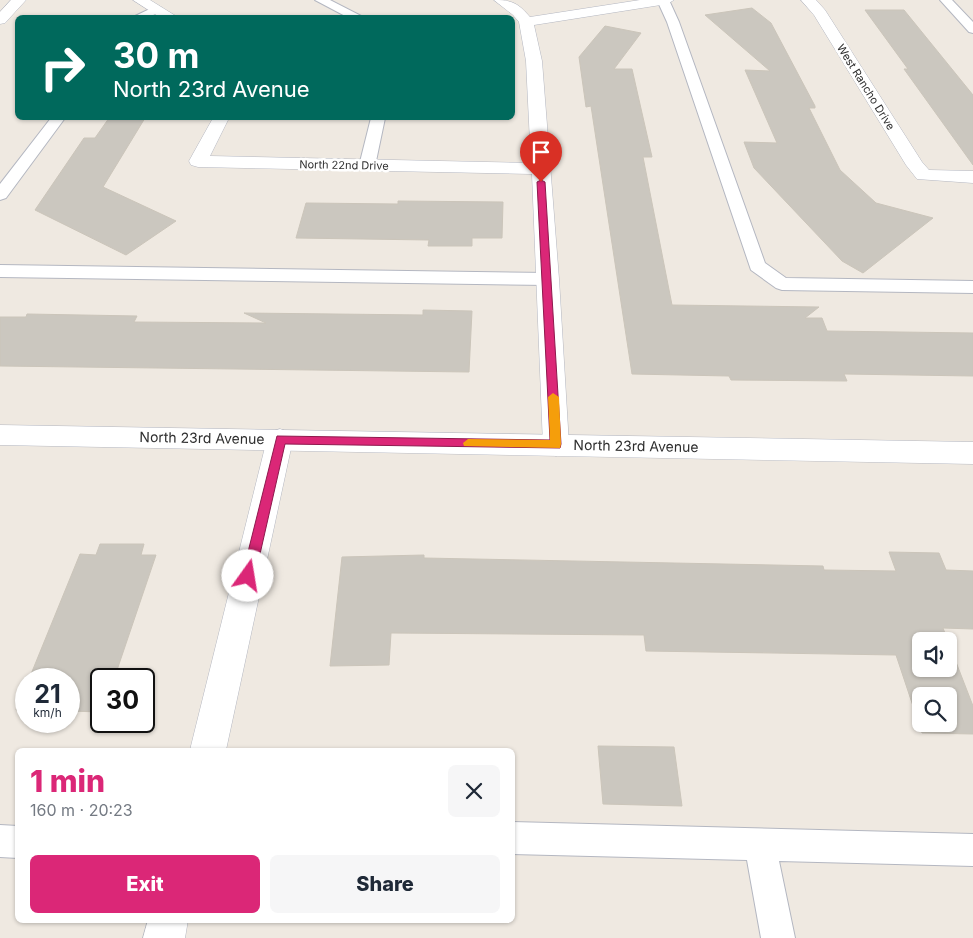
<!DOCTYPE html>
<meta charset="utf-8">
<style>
body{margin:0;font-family:Inter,sans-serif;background:#f6f6f7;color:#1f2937;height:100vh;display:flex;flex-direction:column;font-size:19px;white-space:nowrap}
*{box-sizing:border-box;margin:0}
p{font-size:16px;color:#747a83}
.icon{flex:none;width:28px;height:28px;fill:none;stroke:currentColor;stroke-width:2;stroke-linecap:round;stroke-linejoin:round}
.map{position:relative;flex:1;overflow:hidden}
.side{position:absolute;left:15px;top:748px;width:500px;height:175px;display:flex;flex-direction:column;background:#fff;border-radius:8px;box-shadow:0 1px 4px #0004}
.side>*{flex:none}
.guide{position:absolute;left:15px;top:15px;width:500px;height:105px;border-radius:8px;box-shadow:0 1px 4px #0004;background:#00695c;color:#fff;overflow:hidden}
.controls{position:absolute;left:912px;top:632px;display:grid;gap:10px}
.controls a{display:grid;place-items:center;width:45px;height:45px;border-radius:8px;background:#fff;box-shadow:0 1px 4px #0004;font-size:25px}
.speed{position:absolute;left:15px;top:668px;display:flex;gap:10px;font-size:25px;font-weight:700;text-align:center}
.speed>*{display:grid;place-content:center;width:65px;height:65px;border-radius:50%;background:#fff;box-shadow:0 1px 4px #0004;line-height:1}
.speed small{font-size:12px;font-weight:400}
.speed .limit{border:2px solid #111;border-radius:8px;background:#fff;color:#111}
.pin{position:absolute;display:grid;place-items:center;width:42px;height:42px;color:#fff;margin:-51px -21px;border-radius:50% 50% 50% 0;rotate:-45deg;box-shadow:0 0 5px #0007}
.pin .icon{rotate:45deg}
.me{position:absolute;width:55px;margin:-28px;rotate:13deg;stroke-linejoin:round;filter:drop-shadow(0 0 4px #0008)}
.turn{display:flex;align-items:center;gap:18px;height:105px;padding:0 15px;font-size:22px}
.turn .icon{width:65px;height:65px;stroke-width:2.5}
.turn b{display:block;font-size:35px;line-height:42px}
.round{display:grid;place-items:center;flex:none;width:52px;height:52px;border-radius:8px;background:#f6f6f7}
.head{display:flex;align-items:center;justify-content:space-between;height:85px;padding:0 15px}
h1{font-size:30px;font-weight:800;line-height:38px;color:#db2777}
.button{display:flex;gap:10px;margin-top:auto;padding:10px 15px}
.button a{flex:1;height:58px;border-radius:8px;background:#db2777;color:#fff;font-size:20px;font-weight:800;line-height:58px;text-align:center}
.button a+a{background:#f6f6f7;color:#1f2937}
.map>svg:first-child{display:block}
.building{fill:#cbc7bf;stroke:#cbc5ba;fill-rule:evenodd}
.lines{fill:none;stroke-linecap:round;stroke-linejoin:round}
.lane-casing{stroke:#b4b7c1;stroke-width:2}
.street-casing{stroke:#b4b7c1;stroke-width:1}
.secondary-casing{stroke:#b4b7c1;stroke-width:1}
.lane{fill:#fff;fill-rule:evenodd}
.street{fill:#fff;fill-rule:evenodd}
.secondary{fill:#fff;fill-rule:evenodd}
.route{fill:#db2777;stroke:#8e194d}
.slow{fill:#f59e0b}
.labels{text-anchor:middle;stroke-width:5;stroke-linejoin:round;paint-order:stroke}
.far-street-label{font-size:11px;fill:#2e2e2e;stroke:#fff}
.street-label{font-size:14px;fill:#2e2e2e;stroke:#fff}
</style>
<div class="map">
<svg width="973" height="938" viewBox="0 0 973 938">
<rect width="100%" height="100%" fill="#efe9e1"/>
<path class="building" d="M752,8L771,23L815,106V108H809L840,170L876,203L933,218L863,273L842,261L754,168L744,142L777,143L745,70L770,71L705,15Z
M865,10H904L973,95V165L904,69H908Z
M605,26L641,33L614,69H632L652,157H643L672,305L819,307L805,318H822L827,331L973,333V376L844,374L847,381L731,380L729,376L632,374L591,106L586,107L579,57Z
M109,118H145L103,187L176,221L126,255L35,210L84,138H95Z
M398,201L503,202L502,238H472V246H428L429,240L296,238L306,203L398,204Z
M423,310L472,311L469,372L0,366V317H26L27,314L137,316L134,322L266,323L244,313L423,315Z
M100,544H144L141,555H156L114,679H101V712L69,711V679H29L80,554L96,555Z
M889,552L939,553L946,570L973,571V629L943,628L948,641H921V669H949V644L973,706V734L922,733L896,655L646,651L644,635L391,633L389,665L330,666L342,557L424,555V558L823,566L824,570L896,571ZM921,696H949V724H921Z
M26,685V711L16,710Z
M598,746L674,747L682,806L603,804Z"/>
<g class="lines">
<g class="lane-casing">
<path id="lane" d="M315,0H330L365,18H349Z
M657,0H669L679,22L765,263L786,278L973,281V293L782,290L776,288L751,270L667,22Z
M940,0H952L973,22V33L969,32Z
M156,6L160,7L162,9C153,18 143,18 131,18Z
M51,118H65L6,198L0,200V184Z
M371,118H385L375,166L372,169H362L359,166Z
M0,265L548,273L554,275L557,279L554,283L548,285L0,277Z
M512,822L973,834V866L779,861L795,938H761L747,860L512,854Z
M0,825L18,826V858L0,857Z"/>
</g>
<g class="street-casing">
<path id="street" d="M11,0H26L5,23L0,24V12Z
M133,0H150L179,18H161Z
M494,0C512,0 518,3 530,17L640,0H674L667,4L534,25L542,61L559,279L569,445L565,452L556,456L547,452L543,445L532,174L198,167L191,165L189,161L213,118H229L210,156L531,163L526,61L519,22L513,15Z
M801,0H816L825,10L922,162L929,170L973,171V183L917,179L906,165L814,15Z
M280,429L289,432L293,439L226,750H190L267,439L271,432Z
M148,920H188L185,938H143Z"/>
</g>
<g class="secondary-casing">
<path id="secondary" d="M0,425L973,442V464L0,445Z"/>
</g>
<use href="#lane" class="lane"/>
<use href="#street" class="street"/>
<use href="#secondary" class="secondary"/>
</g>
<path class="route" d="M541,180L545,182L561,444L560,448L285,444L255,576L253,580L248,582L244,580L242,576L277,436L550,440L537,182Z"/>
<path class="slow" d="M553,393L559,397L561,444L560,448L464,446L463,443L468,439L550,440L548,397Z"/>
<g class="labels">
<g class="far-street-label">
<text transform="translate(866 87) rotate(58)" y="4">West Rancho Drive</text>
<text transform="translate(344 165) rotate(1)" y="4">North 22nd Drive</text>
</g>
<g class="street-label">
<text transform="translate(202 438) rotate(1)" y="5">North 23rd Avenue</text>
<text transform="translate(636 446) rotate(1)" y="5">North 23rd Avenue</text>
</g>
</g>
</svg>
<div class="controls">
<a><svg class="icon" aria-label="sound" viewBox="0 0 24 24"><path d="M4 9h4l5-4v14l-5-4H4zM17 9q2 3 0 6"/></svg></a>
<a><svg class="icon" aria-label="search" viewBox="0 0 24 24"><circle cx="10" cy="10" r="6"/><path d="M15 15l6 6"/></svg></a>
</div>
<div class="speed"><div>21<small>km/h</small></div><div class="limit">30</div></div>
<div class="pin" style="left:541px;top:182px;background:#d93025"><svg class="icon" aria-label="arrive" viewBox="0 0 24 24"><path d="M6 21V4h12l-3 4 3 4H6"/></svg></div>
<svg class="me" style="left:248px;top:576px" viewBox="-20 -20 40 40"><circle r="19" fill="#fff"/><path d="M0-13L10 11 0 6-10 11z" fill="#db2777"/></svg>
<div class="guide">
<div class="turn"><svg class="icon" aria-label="right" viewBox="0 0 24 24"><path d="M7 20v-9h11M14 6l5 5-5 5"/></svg><div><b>30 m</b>North 23rd Avenue</div></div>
</div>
<section class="side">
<div class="head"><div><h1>1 min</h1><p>160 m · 20:23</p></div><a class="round"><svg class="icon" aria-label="close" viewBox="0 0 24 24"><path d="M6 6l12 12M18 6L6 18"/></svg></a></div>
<div class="button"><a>Exit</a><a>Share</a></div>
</section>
</div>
